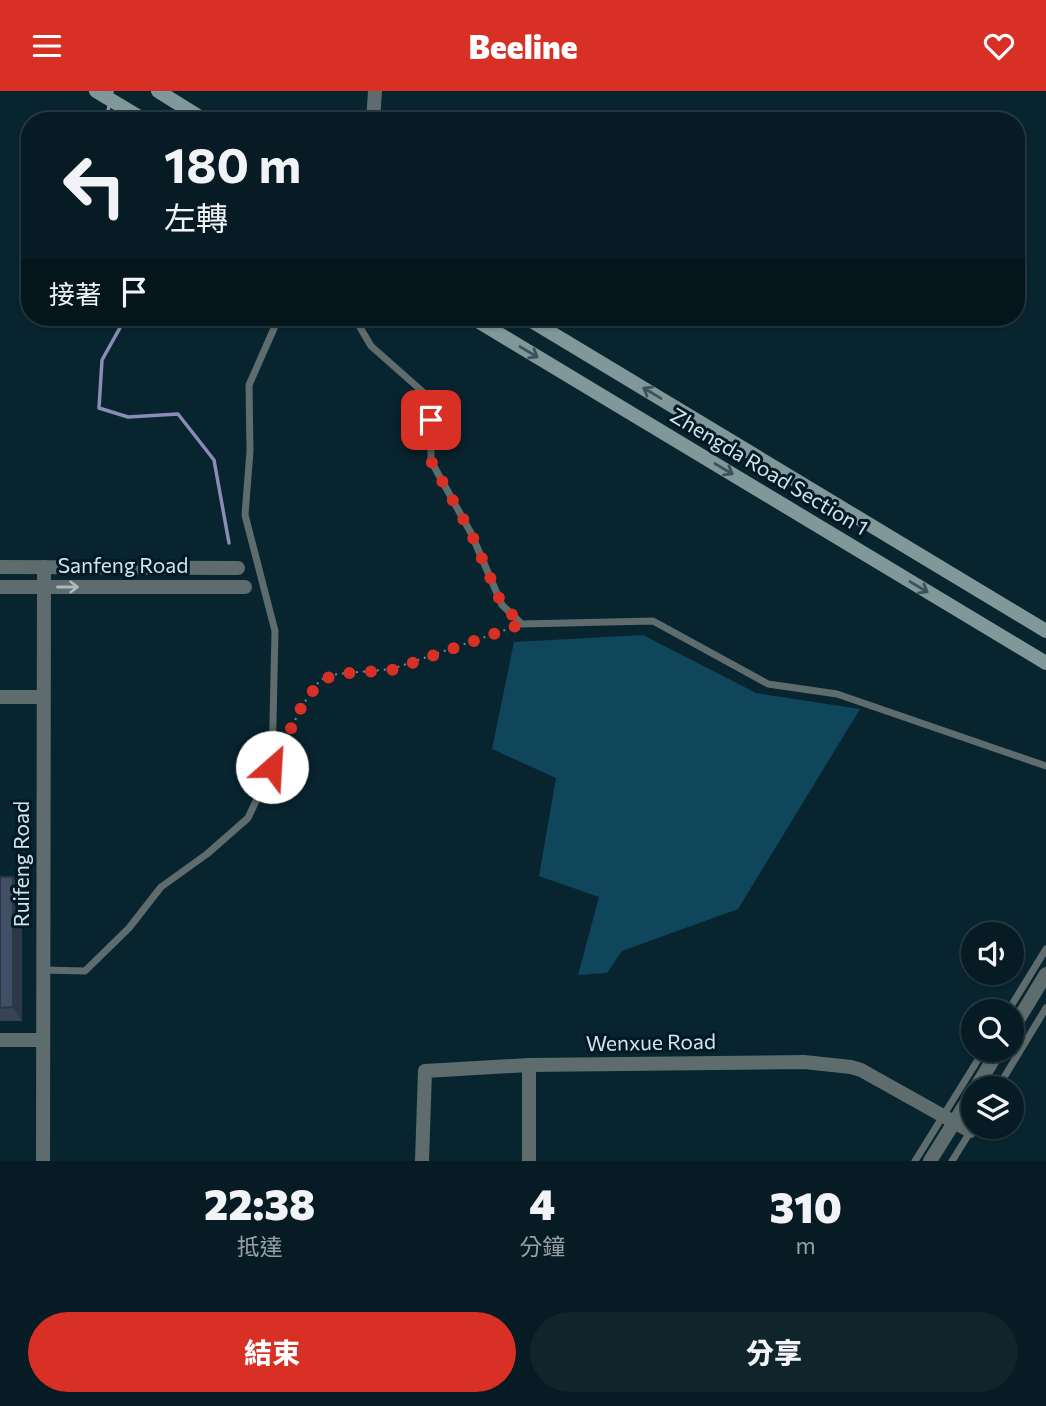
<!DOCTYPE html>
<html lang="zh-TW">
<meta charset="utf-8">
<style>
body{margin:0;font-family:Commissioner,"Noto Sans TC",sans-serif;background:#0f242b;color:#f1f3f6;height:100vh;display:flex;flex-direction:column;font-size:26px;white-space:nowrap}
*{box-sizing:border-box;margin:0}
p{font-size:23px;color:#98a1a6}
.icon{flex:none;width:38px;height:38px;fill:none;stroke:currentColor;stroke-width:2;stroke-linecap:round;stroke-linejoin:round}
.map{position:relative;height:1070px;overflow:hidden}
.sheet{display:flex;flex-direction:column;background:#061b23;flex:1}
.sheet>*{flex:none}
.guide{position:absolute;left:21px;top:21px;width:1004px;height:214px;border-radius:28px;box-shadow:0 2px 5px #0004,0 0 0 2px #273941;background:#061b23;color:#f1f3f6;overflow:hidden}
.fabs{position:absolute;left:961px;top:831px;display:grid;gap:14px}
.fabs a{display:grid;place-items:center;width:63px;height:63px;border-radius:50%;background:#061b23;box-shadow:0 2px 5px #0004,0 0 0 2px #273941;font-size:35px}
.pin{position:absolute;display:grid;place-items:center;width:60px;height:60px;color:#fff;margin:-30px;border-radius:14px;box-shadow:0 4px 10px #0006}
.me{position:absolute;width:77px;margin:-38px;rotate:26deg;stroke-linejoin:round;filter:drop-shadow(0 0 5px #0008)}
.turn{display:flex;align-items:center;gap:24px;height:147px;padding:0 28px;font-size:32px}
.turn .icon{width:91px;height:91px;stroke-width:2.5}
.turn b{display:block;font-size:49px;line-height:60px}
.then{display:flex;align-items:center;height:66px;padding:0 28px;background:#0003;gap:14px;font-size:26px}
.eta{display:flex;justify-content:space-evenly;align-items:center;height:119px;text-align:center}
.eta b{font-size:42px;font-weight:800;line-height:49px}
.button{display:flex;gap:14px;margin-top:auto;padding:14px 28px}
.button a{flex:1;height:80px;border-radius:42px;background:#d93025;color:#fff;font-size:28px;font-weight:800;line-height:80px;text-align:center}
.button a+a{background:#0f242b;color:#f1f3f6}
header{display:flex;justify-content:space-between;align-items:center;height:91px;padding:0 28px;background:#d93025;color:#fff;font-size:32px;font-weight:800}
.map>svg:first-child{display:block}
.green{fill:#0f465b}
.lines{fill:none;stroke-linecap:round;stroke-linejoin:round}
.stream{stroke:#8a8bb6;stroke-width:3.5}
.path{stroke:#768b94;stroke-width:2;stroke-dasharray:2 5;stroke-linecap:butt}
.service{stroke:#5e6c6d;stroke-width:7}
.minor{stroke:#5e6c6d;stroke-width:14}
.tertiary{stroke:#5e6c6d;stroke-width:14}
.secondary{stroke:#809899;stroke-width:14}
.wall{fill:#374456}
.shaded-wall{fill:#2d3746}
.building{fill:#404f64;stroke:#2d3746;stroke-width:2}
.oneway{stroke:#3a5359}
.oneway2{stroke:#abb9bf}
.route{stroke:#d93025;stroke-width:12;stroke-dasharray:0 21.6}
.labels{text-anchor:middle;stroke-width:6;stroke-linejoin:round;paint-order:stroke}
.street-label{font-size:21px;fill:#d4e3eb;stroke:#001a25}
</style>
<header><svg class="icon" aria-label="menu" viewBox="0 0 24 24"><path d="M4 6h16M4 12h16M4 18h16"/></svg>Beeline<svg class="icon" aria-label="heart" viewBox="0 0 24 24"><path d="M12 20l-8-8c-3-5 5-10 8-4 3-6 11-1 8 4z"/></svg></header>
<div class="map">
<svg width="1046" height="1070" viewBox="0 0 1046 1070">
<rect width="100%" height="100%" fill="#08242f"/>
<path class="green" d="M643,544L756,602L860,618L738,818L622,860L607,882L578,884L599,806L539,785L556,687L492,658L514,551Z"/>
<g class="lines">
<path class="stream" d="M112,1V0
M106,30L109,15
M126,226L102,269L99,317L128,326L178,323L214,369L229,452"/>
<path class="path" d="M283,654L302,615L320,589L337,583L392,578L511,537"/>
<path class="service" d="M354,226L371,255L431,308V370L471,442L502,514L522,533L653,530L768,593L837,603L1046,675
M43,879L85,880L129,837L161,796L207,763L248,727L272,676L275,540L245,424L250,360L249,294L279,226
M1008,920L1046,858
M997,998L1046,917
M915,1070L984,959
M952,1070L972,1038"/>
<path class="minor" d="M373,30L375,0
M0,606H43
M0,949H43
M43,1070L44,476
M422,1070L425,980L529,974L804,971L851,976L861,979L970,1040
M529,1070V974"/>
<path class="tertiary" d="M0,476L238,477
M0,496H245
M1012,939L1046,883
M975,998L999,959
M930,1070L973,1001"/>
<path class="secondary" d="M96,0L146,30
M158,0L206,30
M471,226L1046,572
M525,226L1046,540"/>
</g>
<path class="wall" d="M0,786H13L22,799V930H0Z"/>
<path class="shaded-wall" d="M13,786L22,799V930L13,916Z"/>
<path class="building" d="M0,786H13V916L0,917Z"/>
<defs><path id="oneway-shaft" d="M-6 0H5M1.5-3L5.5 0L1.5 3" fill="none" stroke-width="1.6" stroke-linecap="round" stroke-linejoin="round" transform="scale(1.75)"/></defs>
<g class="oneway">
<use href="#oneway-shaft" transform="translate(529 261) rotate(31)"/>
<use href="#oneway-shaft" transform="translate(652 302) rotate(-149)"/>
<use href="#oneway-shaft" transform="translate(724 378) rotate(31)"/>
<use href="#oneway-shaft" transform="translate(919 496) rotate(31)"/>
</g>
<use class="oneway2" href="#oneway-shaft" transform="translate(68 496)"/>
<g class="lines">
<path class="route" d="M272,676L302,615L320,590L337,583L392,579L522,533L502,514L471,442L431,370V329"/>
</g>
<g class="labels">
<g class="street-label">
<text transform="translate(769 381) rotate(31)" y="7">Zhengda Road Section 1</text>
<text x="123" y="482">Sanfeng Road</text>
<text transform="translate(22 773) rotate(-90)" y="7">Ruifeng Road</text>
<text transform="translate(651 952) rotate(-1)" y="7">Wenxue Road</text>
</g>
</g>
</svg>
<div class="fabs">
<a><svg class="icon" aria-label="sound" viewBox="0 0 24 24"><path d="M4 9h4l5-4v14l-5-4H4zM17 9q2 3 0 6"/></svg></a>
<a><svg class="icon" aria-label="search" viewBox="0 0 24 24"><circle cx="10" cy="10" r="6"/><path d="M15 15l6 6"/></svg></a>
<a><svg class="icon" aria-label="layers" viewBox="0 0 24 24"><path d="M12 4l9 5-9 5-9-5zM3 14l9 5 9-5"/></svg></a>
</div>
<div class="pin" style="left:431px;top:329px;background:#d93025"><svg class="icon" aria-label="arrive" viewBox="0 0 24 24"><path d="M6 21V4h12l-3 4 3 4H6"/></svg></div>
<svg class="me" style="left:272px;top:676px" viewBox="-20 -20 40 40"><circle r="19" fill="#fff"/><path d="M0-13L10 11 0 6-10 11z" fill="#d93025"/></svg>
<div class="guide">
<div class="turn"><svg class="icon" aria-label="left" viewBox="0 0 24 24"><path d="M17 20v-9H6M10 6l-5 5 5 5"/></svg><div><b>180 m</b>左轉</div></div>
<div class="then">接著<svg class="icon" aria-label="arrive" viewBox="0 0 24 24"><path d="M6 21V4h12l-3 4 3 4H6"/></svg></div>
</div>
</div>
<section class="sheet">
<div class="eta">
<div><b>22:38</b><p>抵達</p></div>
<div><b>4</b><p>分鐘</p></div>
<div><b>310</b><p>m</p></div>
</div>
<div class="button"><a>結束</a><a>分享</a></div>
</section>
